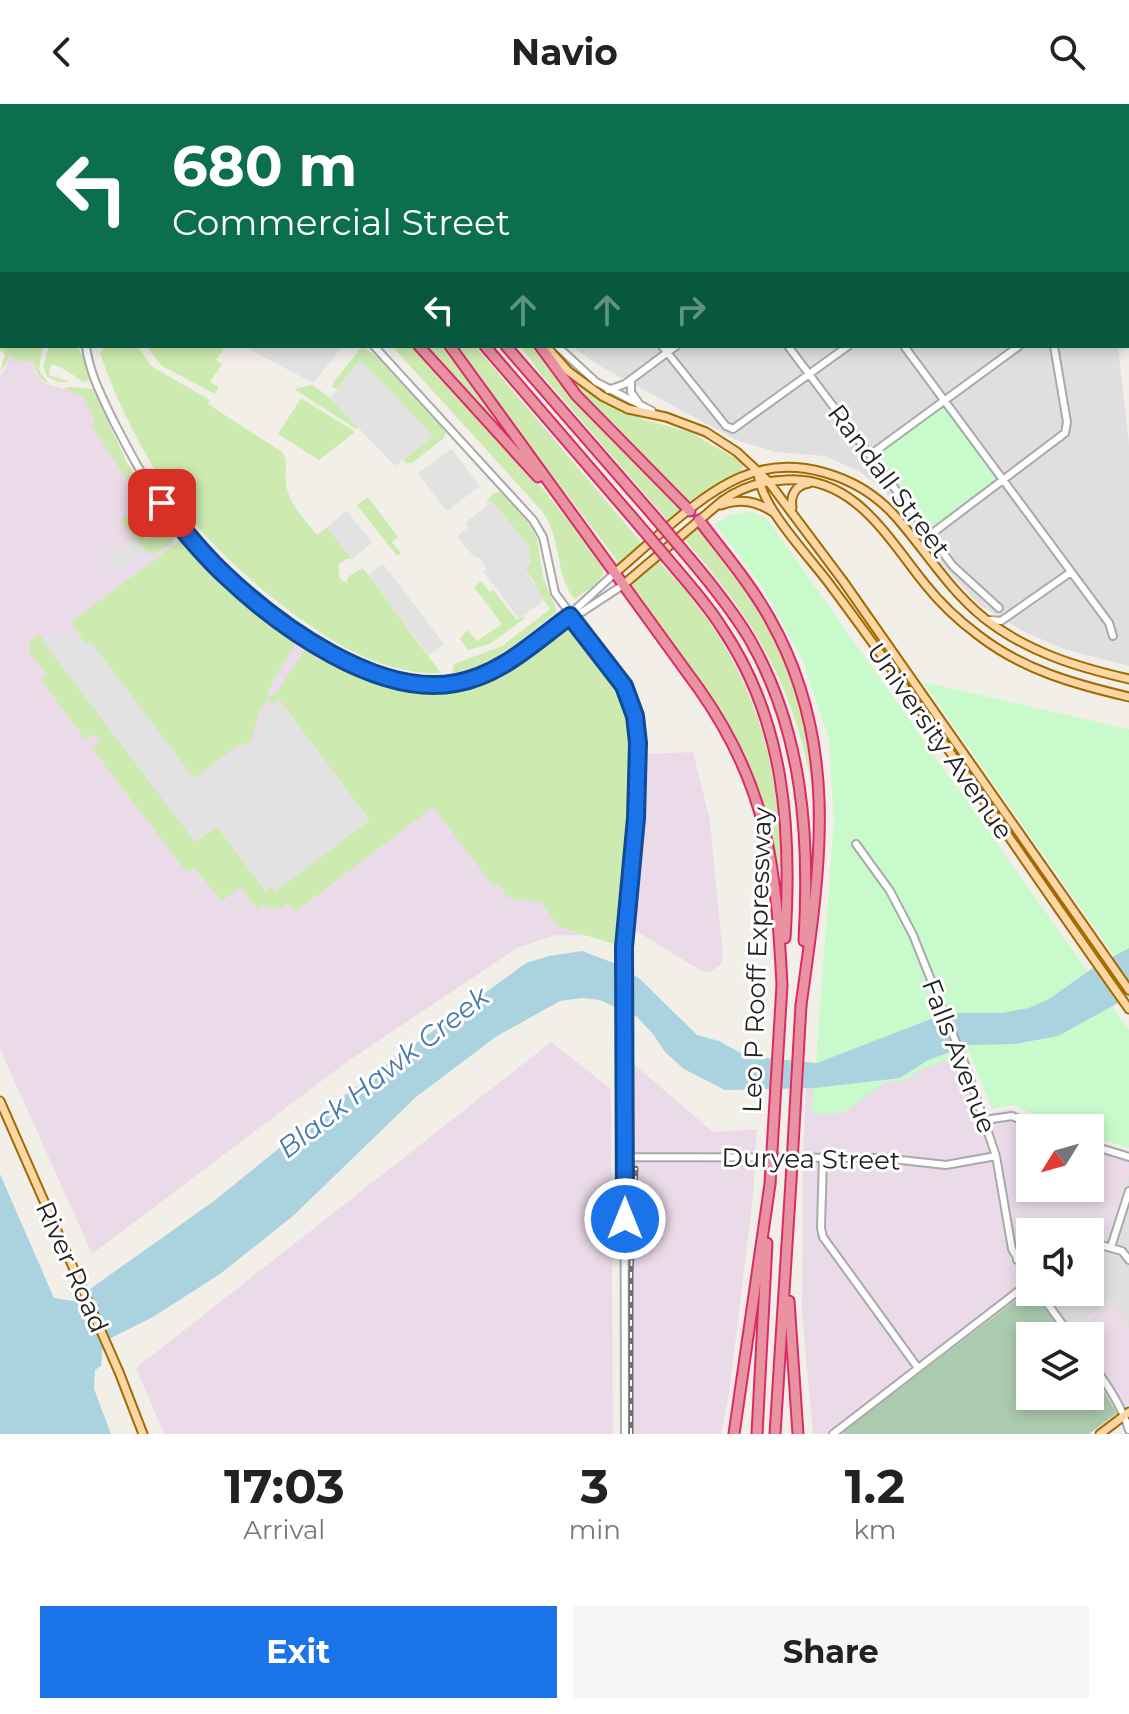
<!DOCTYPE html>
<style>
body{margin:0;font-family:Montserrat,sans-serif;background:#f6f6f6;color:#222;height:100vh;display:flex;flex-direction:column;font-size:30px;white-space:nowrap}
*{box-sizing:border-box;margin:0}
p{font-size:26px;color:#767676}
.icon{flex:none;width:44px;height:44px;fill:none;stroke:currentColor;stroke-width:2;stroke-linecap:round;stroke-linejoin:round}
.map{position:relative;height:1330px;overflow:hidden}
.side{display:flex;flex-direction:column;background:#fff;flex:1}
.side>*{flex:none}
.hud{position:absolute;left:0px;top:0px;width:1130px;height:244px;box-shadow:0 4px 12px #0003;background:#0b6e4f;color:#fff;overflow:hidden}
.needle{width:52px;rotate:233deg}
.tools{position:absolute;left:1016px;top:1010px;display:grid;gap:16px}
.tools a{display:grid;place-items:center;width:88px;height:88px;border-radius:0px;background:#fff;box-shadow:0 4px 12px #0003;font-size:40px}
.pin{position:absolute;display:grid;place-items:center;width:68px;height:68px;color:#fff;margin:-34px;border-radius:16px;box-shadow:0 4px 12px #0006}
.me{position:absolute;width:88px;margin:-44px;rotate:0deg;stroke-linejoin:round;filter:drop-shadow(0 0 6px #0008)}
.turn{display:flex;align-items:center;gap:28px;height:168px;padding:0 40px;font-size:36px}
.turn .icon{width:104px;height:104px;stroke-width:2.5}
.turn b{display:block;font-size:56px;line-height:68px}
.lanes{display:flex;align-items:center;height:76px;padding:0 40px;background:#0003;justify-content:center;gap:40px;direction:ltr}
.lanes .off{opacity:.35}
.eta{display:flex;justify-content:space-evenly;align-items:center;height:136px;text-align:center}
.eta b{font-size:48px;font-weight:700;line-height:56px}
.button{display:flex;gap:16px;margin-top:auto;padding:16px 40px}
.button a{flex:1;height:92px;border-radius:0px;background:#1a73e8;color:#fff;font-size:32px;font-weight:700;line-height:92px;text-align:center}
.button a+a{background:#f6f6f6;color:#222}
header{display:flex;justify-content:space-between;align-items:center;height:104px;padding:0 40px;background:#fff;font-size:36px;font-weight:700}
.map>svg:first-child{display:block}
.residential{fill:#e0dfdf}
.industrial{fill:#ebdbe8}
.grass{fill:#cdebb0}
.cemetery{fill:#aacbaf}
.park{fill:#c8facc}
.parking{fill:#e2e2e2}
.water{fill:#aad3df}
.lines{fill:none;stroke-linecap:round;stroke-linejoin:round}
.minor-casing{stroke:#a9a9a9;stroke-width:10}
.major-casing{stroke:#a06b00;stroke-width:11}
.highway-casing{stroke:#dc2a67;stroke-width:13}
.minor{stroke:#fff;stroke-width:6}
.major{stroke:#fcd6a4;stroke-width:7}
.highway{stroke:#e892a2;stroke-width:9}
.rail-casing{stroke:#707070;stroke-width:5}
.rail{stroke:#fff;stroke-width:2;stroke-dasharray:6;stroke-linecap:butt}
.highway-bridge-casing{stroke:#dc2a67;stroke-width:13;stroke-linecap:butt}
.highway-bridge{stroke:#e892a2;stroke-width:9}
.route-casing{stroke:#114b97;stroke-width:20}
.route{stroke:#1a73e8;stroke-width:14}
.labels{text-anchor:middle;stroke-width:6;stroke-linejoin:round;paint-order:stroke}
.street-label{font-size:26px;fill:#222;stroke:#fff}
.water-label{font-size:28px;font-style:italic;fill:#4a7aab;stroke:#fff}
</style>
<header><svg class="icon" aria-label="back" viewBox="0 0 24 24"><path d="M15 5l-7 7 7 7"/></svg>Navio<svg class="icon" aria-label="search" viewBox="0 0 24 24"><circle cx="10" cy="10" r="6"/><path d="M15 15l6 6"/></svg></header>
<div class="map">
<svg width="1129" height="1330" viewBox="0 0 1129 1330">
<rect width="100%" height="100%" fill="#f2efe9"/>
<path class="residential" d="M489,0H1129V161L1128,2H488Z
M571,242H1118L1129,340V562L1064,545L1025,528L978,500L942,460L885,387L859,367L825,352L776,348L736,336L600,262Z
M1129,1068V1225L1109,1198L1066,1231L1033,1188H1090V1132L1108,1135Z"/>
<path class="industrial" d="M11,251L34,259L35,269L43,279L84,290L111,350L181,450L244,504L336,569L616,832L555,831L517,844L344,960L92,1150L0,945V272L4,267Z
M693,648L710,717L723,853L720,861L709,868H703L630,823L640,734L645,650Z
M551,938L611,985L613,1330H164L136,1264Z
M953,947L977,1012L1011,1005L1056,1024H1030V1084H1090V1035L1129,1047V1068L1108,1135L1090,1132V1128H1030V1143L1010,1154L1030,1185L843,1328L844,1330H813L802,1209L803,1046L806,984Z
M630,957L713,1028L757,1025L753,1093L729,1290L721,1330H628Z
M1110,1198L1129,1225V1300L1117,1309L1090,1265V1232L1066,1231Z"/>
<path class="grass" d="M0,238L2,242H43L39,266L49,280C39,277 36,268 34,259L22,256L17,258L11,251L0,269L5,250L0,247Z
M49,242H76L82,250L90,276L83,278C74,271 60,262 51,260L49,271L70,278H59L47,273L43,262Z
M105,242H138L151,262L210,296L208,300L282,348C289,358 284,368 286,380C289,400 305,416 317,431L327,423L352,455H346L338,461L340,475L346,479L349,472L363,464L441,569C394,571 350,549 312,523C207,450 142,370 100,249Z
M146,242H226L216,256L222,260L210,278L219,283L215,290L162,262Z
M392,242H415L535,375L604,462C605,477 587,486 577,494L574,495C554,467 563,437 542,407Z
M425,242H445L523,348L522,349Z
M454,242H475L640,437L639,442L619,459Z
M520,242H536L683,406L669,418L541,270Z
M364,244L379,254L446,328L443,335L412,359H405L403,356L433,332L360,256L338,284H333V279L360,245Z
M565,268L610,301L645,316L690,328L740,357L743,361L742,367L693,397L686,396L577,287Z
M313,281L334,297L358,322L356,325L294,285Z
M70,283L93,285L128,361L177,428C176,436 160,451 148,449L121,417L125,411L147,437L160,426L91,321L95,317L83,292L63,284Z
M301,294L355,328L319,356L278,330Z
M501,388L527,417L537,434L543,473L557,508C525,532 494,562 452,569L454,560L502,542L550,505L533,481L535,479L525,465L527,446L530,443L491,397L488,399L486,398L493,389Z
M368,393L398,433L392,438L401,449L397,452L357,401Z
M700,423L755,495L780,540L801,596L814,651L815,701C797,587 759,521 684,435Z
M188,431L226,473L303,532L296,538L268,586L269,594L275,590L306,544L315,540L343,555L407,579H457L505,561L570,512L624,582L631,598L638,639L624,843L559,823L541,798L509,794L498,780L494,783L433,703L295,808L288,799L278,806L276,803L268,806L263,800L257,805L241,783L222,797L194,764L187,769L92,644L101,638L95,630L85,635L41,576L47,571L30,549L29,537L39,530L196,738L216,722L266,787L271,783L280,596L272,600L268,595L259,608L251,638L239,641L194,675L90,537L86,540L71,518Z
M657,456C743,541 781,643 781,763H778C755,641 702,578 630,482Z
M481,477L490,488L493,486L517,516L524,512V515L490,540L468,546L460,535L467,526L477,537L502,520L474,483Z"/>
<path class="cemetery" d="M1030,1185V1188H1033L1066,1232H1030V1292H1090V1265L1117,1309L1089,1330H844L843,1328Z"/>
<path class="park" d="M944,303L994,369L996,375L936,421L930,423L878,353L879,348Z
M752,408L767,415L1129,926V1044L1090,1032V1024H1066L1013,1001L992,1005L969,947L920,966L908,975L884,979L843,1009L812,1010L834,718L829,636L803,557L760,479L715,420L730,411Z
M923,578L1129,625V873Z"/>
<path class="parking" d="M243,242H343L313,279Z
M360,256L433,332L395,362L330,294Z
M452,345L480,382L447,407L418,369Z
M492,397L530,443L527,446L531,452V460L525,465L544,496L519,515L483,467L487,465L479,454L473,452L457,433L468,423L465,419Z
M347,407L372,439L352,455L327,423Z
M134,432L146,447L116,470L105,455Z
M383,460L444,540L429,551L368,471Z
M69,531L86,539L90,537L194,674L239,641L255,638L264,606L279,595L370,716L275,788L271,783L265,787L217,723L195,738L42,536Z"/>
<path class="water" d="M1129,844V893L1058,932L1014,940L970,941L928,956L900,974L815,984L725,986L684,965L665,948L653,930L637,913L600,896L582,894L560,897L497,932L416,993L293,1112L220,1170L153,1213L103,1238L101,1262L95,1266L94,1285L111,1330H0V1070L54,1194L73,1197L214,1097L341,994L526,859L549,852L582,847L619,861L640,875L697,931L719,937L746,952L817,959L931,915L957,909H1001L1029,904L1049,895L1090,866Z"/>
<g class="lines">
<g class="minor-casing">
<path id="minor" d="M437,0V2
M1032,0L1033,2
M108,2V0
M535,2V0
M639,2V0
M779,2L780,0
M881,2V0
M998,2V0
M1110,2V0
M1128,129L1129,130
M86,242C89,268 102,293 113,316C128,345 143,374 162,400C218,475 355,600 457,579C518,567 570,509 615,469
M374,242L533,416L543,433L555,489L624,582L635,612L638,639L636,714L624,843L625,1330
M557,242L596,278L652,307
M662,242L726,322L733,325L848,242
M788,242L953,462L999,504
M904,242L1109,519L1113,532
M631,276V288L640,301
M608,286L625,280L676,242
M870,351L1019,242
M930,431L1065,329L1067,318L1054,242
M570,512L582,508L623,481
M990,516L1001,517L1071,468
M856,740L890,787L913,831L966,963L996,1052L1012,1145L1030,1176
M985,1016L1012,1012L1039,1024
M1090,1041L1129,1053
M625,1053L883,1054L946,1061L996,1052
M823,1053L821,1124L823,1133L918,1264
M1090,1138L1122,1147L1129,1156
M1111,1143L1129,1087
M1017,1156L1030,1149
M1039,1188L1071,1232
M1090,1257C1106,1279 1121,1300 1129,1326
M833,1330L1030,1178"/>
</g>
<g class="major-casing">
<path id="major" d="M203,2V0
M0,231H2
M546,242L568,267L602,292L628,305L666,313L706,328L737,348L768,377L843,477L1129,886
M758,367C758,400 808,451 828,478C932,617 1028,763 1129,905
M721,401C741,394 756,397 773,408
M792,404C790,391 796,381 809,379
M615,469C651,439 698,391 741,373C794,350 859,371 896,413C926,447 948,485 984,514C1027,548 1077,563 1129,575
M623,481L722,397C741,383 761,377 785,376C854,371 887,433 925,480C940,499 958,516 978,531C1023,566 1074,580 1129,593
M0,997L119,1268L143,1330
M1100,1330L1129,1308"/>
</g>
<g class="highway-casing">
<path id="highway" d="M280,0L288,2
M367,0V2
M377,0V2
M393,0V2
M406,0V2
M412,0L414,2
M419,242L538,373
M450,242L699,585C769,684 776,764 782,881
M485,242L638,420
M506,242L652,410
M540,242L576,291L690,407
M699,416C723,448 750,479 770,515C841,641 820,765 801,901
M691,456C712,481 732,506 749,534C803,627 810,732 804,837
M677,466C693,485 709,503 722,524C785,617 792,725 785,834
M789,1197L798,1330
M734,1330L770,1080
M757,1330L767,1139
M775,1330L791,1077"/>
</g>
<use href="#minor" class="minor"/>
<use href="#major" class="major"/>
<use href="#highway" class="highway"/>
<g class="rail-casing">
<path id="rail" d="M631,1330V1169L636,1064"/>
</g>
<use href="#rail" class="rail"/>
<g class="highway-bridge-casing">
<path id="highway-bridge" d="M652,410L691,456
M638,420L677,466
M791,1077L801,901
M770,1080L782,881"/>
</g>
<use href="#highway-bridge" class="highway-bridge"/>
</g>
<g class="lines">
<g class="route-casing">
<path id="route" d="M162,399C182,425 202,450 226,472C280,523 378,594 456,579C501,571 534,538 570,512L624,582L635,612L638,639L636,714L624,843L625,1115"/>
</g>
<use href="#route" class="route"/>
</g>
<g class="labels">
<g class="street-label">
<text transform="translate(889 377) rotate(53)" y="9">Randall Street</text>
<text transform="translate(940 637) rotate(55)" y="9">University Avenue</text>
<text transform="translate(757 856) rotate(-88)" y="9">Leo P Rooff Expressway</text>
<text transform="translate(959 952) rotate(69)" y="9">Falls Avenue</text>
<text transform="translate(811 1055) rotate(1)" y="9">Duryea Street</text>
<text transform="translate(72 1163) rotate(66)" y="9">River Road</text>
</g>
<g class="water-label">
<text transform="translate(383 968) rotate(-38)" y="10">Black Hawk Creek</text>
</g>
</g>
</svg>
<div class="tools">
<a><svg class="needle" viewBox="-14 -14 28 28"><path d="M0-13l5 13h-10z" fill="#e53935"/><path d="M0 13l5-13h-10z" fill="#767676"/></svg></a>
<a><svg class="icon" aria-label="sound" viewBox="0 0 24 24"><path d="M4 9h4l5-4v14l-5-4H4zM17 9q2 3 0 6"/></svg></a>
<a><svg class="icon" aria-label="layers" viewBox="0 0 24 24"><path d="M12 4l9 5-9 5-9-5zM3 14l9 5 9-5"/></svg></a>
</div>
<div class="pin" style="left:162px;top:399px;background:#d93025"><svg class="icon" aria-label="arrive" viewBox="0 0 24 24"><path d="M6 21V4h12l-3 4 3 4H6"/></svg></div>
<svg class="me" style="left:625px;top:1115px" viewBox="-20 -20 40 40"><circle r="17" fill="#1a73e8" stroke="#fff" stroke-width="3"/><path d="M0-11L8 9 0 5-8 9z" fill="#fff"/></svg>
<div class="hud">
<div class="turn"><svg class="icon" aria-label="left" viewBox="0 0 24 24"><path d="M17 20v-9H6M10 6l-5 5 5 5"/></svg><div><b>680 m</b>Commercial Street</div></div>
<div class="lanes"><svg class="icon" aria-label="left" viewBox="0 0 24 24"><path d="M17 20v-9H6M10 6l-5 5 5 5"/></svg><svg class="icon off" aria-label="ahead" viewBox="0 0 24 24"><path d="M12 20V5M6 11l6-6 6 6"/></svg><svg class="icon off" aria-label="ahead" viewBox="0 0 24 24"><path d="M12 20V5M6 11l6-6 6 6"/></svg><svg class="icon off" aria-label="right" viewBox="0 0 24 24"><path d="M7 20v-9h11M14 6l5 5-5 5"/></svg></div>
</div>
</div>
<section class="side">
<div class="eta">
<div><b>17:03</b><p>Arrival</p></div>
<div><b>3</b><p>min</p></div>
<div><b>1.2</b><p>km</p></div>
</div>
<div class="button"><a>Exit</a><a>Share</a></div>
</section>
